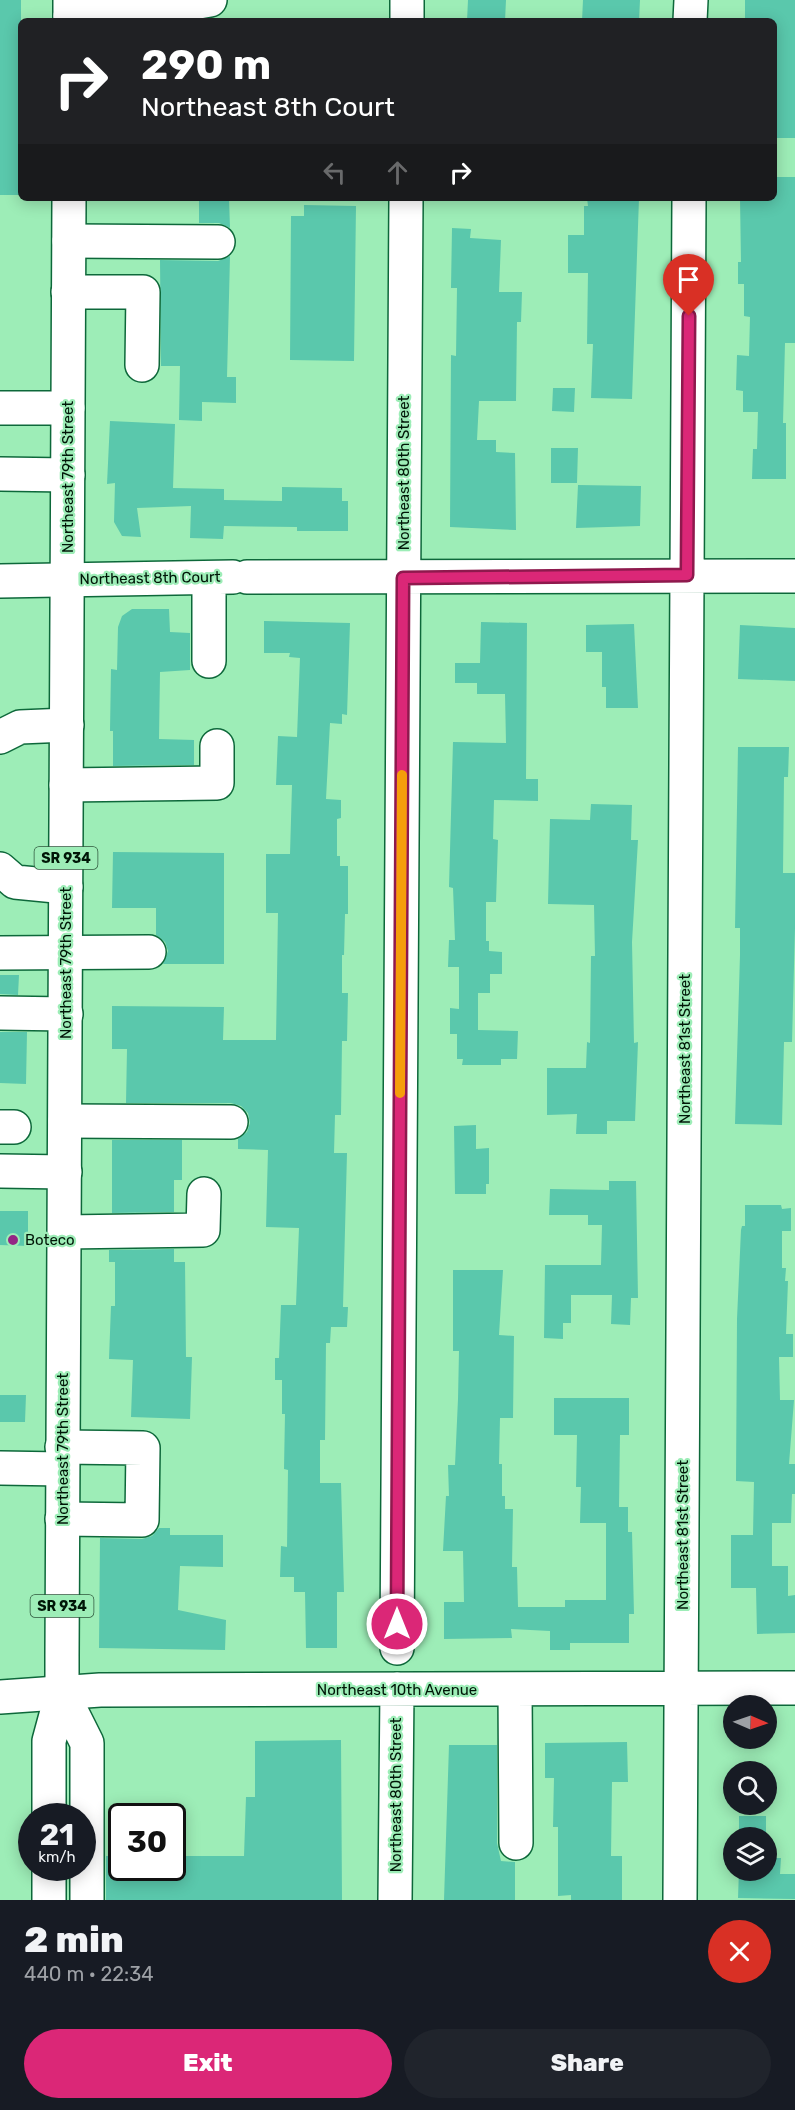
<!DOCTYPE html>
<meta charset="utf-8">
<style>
body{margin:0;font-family:Rubik,sans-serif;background:#20242c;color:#f1f3f6;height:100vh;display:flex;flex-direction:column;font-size:22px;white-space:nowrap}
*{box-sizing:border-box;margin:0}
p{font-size:20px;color:#9ea1a6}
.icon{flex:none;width:33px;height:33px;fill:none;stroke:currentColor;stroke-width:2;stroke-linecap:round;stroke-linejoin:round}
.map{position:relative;height:1900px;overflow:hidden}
.details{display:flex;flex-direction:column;background:#171b24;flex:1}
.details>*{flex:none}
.guide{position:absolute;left:18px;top:18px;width:759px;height:183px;border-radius:9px;box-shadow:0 3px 15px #0003;background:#202124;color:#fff;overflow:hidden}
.needle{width:39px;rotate:92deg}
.buttons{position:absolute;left:723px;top:1695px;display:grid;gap:12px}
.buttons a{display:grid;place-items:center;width:54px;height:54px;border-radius:50%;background:#171b24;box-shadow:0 3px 15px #0003;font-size:30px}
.speed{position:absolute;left:18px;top:1803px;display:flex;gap:12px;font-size:30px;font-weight:700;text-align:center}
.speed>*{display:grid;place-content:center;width:78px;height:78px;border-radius:50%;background:#171b24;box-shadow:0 3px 15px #0003;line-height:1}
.speed small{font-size:15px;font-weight:400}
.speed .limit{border:3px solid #111;border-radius:9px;background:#fff;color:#111}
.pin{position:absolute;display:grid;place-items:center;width:51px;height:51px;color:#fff;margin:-62px -26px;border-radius:50% 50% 50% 0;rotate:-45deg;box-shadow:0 0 6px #0007}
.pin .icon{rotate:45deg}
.me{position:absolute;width:66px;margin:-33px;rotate:0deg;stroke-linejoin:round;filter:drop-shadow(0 0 4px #0008)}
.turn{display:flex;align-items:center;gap:21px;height:126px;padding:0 24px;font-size:27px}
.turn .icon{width:78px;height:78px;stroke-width:2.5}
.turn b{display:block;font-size:42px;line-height:51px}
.lanes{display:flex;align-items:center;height:57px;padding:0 24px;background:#0003;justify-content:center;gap:30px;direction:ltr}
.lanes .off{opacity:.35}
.round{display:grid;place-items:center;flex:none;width:63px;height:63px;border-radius:32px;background:#20242c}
.headline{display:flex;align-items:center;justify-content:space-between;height:102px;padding:0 24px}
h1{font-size:36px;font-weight:800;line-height:45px}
.action{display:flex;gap:12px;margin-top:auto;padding:12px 24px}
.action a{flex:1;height:69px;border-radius:36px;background:#db2777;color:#fff;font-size:24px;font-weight:800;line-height:69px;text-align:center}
.action a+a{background:#20242c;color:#f1f3f6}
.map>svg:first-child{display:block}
.building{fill:#5ac8ac}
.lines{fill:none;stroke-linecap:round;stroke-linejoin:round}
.minor-casing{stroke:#0d683a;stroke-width:36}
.major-casing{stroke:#0d683a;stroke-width:36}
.minor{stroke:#fff;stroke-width:33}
.major{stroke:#fff;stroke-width:33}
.route-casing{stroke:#8e194d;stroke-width:15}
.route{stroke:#db2777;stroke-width:10}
.slow{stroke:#f59e0b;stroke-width:10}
.poi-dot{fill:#942585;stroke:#9dedb7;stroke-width:2}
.labels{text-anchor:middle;stroke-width:4.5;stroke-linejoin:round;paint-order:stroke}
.shield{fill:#9dedb7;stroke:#2f563c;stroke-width:1.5}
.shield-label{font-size:14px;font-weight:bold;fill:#001607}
.street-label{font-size:15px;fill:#001607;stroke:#9dedb7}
.poi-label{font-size:15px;fill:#001607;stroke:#9dedb7;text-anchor:start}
</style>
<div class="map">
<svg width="795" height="1900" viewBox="0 0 795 1900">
<rect width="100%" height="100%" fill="#9dedb7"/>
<path class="building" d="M0,0H21V195H0Z
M468,0H506L505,21H467Z
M583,0H640L639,21H582Z
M745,0H795V138H774V21H745Z
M774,177H795V343H785L783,423H786V479H752L753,449H757L758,412H743V391L736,390L737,355L749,356L750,317L744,316V284H738V262H741L740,198H774Z
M199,198H229L230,228L219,223H199Z
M587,198H639L632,399L591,398L593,344H587L588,273H568V235H584V206H588Z
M304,205L356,206L354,361L290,360L291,216H304Z
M452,228L471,229L470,238L501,240L499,292H522L521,322H517L516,401H479L477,440H496V452L515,453L516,530L450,527L451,355L456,356L457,288H451Z
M230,256L227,377H236V403L202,402V421L179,420L180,366H161L160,260L218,261Z
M553,388H575L574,412L552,411Z
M110,421L175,424L173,488L224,489V500L282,501V487L342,488V501H348V531H297V527L224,526L223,539L190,538L191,506L137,508L141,537L122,536L114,522L115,483L107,484Z
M551,448H578L577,483H551Z
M578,485L641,486L640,526L576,528Z
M132,609H169L170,632L190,633V670L160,672L159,739L194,740V765L113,766V731H110L111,669L117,670L118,627L122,616Z
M264,621L350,623L347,715L342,714V724L330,723L326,799L341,800V818L337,819V856H340V866H348V914H345L344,955H342V993H348L347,1041H342L341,1115H335L334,1153H347L343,1307H348L347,1327H331L330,1343H326L325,1440H320V1483H341L344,1592H337V1648H306L305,1592H294V1577H280L281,1546L287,1547L288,1470L284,1469L285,1414H282V1380H275V1358H279L281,1305H296L299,1228L266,1227L268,1150L238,1149V1139L247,1132L250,1123L248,1113L241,1106L231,1103H126L127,1049H112V1006L224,1007L223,1040H276L278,913H266V854H290L292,785H276L278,736L297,737L300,658L289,657L290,653H264Z
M481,622L527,623L526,779H538V801L494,800L493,839L498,840L496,902H486V941H489V951L502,952V974H490V993H478V1030L518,1031L517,1059H501V1065H462L463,1059H457V1034H450V1008L459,1009V967H448L449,940H455L453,888L449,887L453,742L506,743L505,694H477V683H455V663H480Z
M634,624L638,708H606V687H602V652H586V625Z
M740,625L795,628V681L738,679Z
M738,747H789L788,777H784L783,873H795V928L792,1042H784L782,1125L735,1124L740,955V928H735Z
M591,804L632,805L631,840H638L632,942L634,1043L638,1042L635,1121H607V1134H576L577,1114L547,1115V1068H586L587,1042L590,1043L591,956H595L594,905L548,904L550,819L590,820Z
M113,852L224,853V964H163L168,951L165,942L156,935V908H112Z
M0,975H19L18,995L0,994Z
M0,1032H27L26,1084L0,1083Z
M476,1125V1149L489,1148V1184H486V1194H455L454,1126Z
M112,1140H182V1180H174V1212L112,1213Z
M609,1181H636L638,1298H631L630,1325L611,1324L612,1295H571V1323H563V1339L544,1338L545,1265H601L602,1225H588V1215H549L550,1189L609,1190Z
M745,1205H781L782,1209L791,1208V1231H782V1268H786L785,1281H788L786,1334H793V1357H779L780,1400H794L789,1464H795V1494H792L791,1523H772V1566H788V1596L795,1595V1633L757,1634L756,1588H731V1535H753L754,1482L736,1481L737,1319L741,1230L742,1226H745Z
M0,1211H28V1246L0,1245Z
M174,1249V1262H185L186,1357H192L190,1419L131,1417L133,1360L109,1359L111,1306H115V1262H109V1250Z
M453,1270H503L499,1335L514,1336L513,1418H500L499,1464H502V1496H505V1509H513L512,1567H517L518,1607H565V1600H606V1523H580L581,1487H576L577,1435H554V1398H629V1435H620L619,1507H628V1532H632L634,1614H629V1643H570V1650H550V1631L511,1629L512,1638L444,1639V1602H464L463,1551H443L446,1496H449L448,1465H455L458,1399L459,1351H453Z
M0,1395H26L25,1422H0Z
M159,1528H170V1535H223V1567L180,1566L178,1610L226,1620L225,1650L99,1648L100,1538L142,1539L152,1536Z
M341,1740L342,1900H106V1856H122V1868H172V1856H244L246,1797H255V1741Z
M627,1742L628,1782H612L611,1856H622V1900H571V1895L558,1896V1827H553L554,1778H545V1743Z
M449,1745H497V1843L501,1861L515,1862V1900H444Z
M739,1816H766V1838H739Z
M766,1858H781L780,1874H795V1899L738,1898L739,1870H766Z"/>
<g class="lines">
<g class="minor-casing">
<path id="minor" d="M70,16L174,12L193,3L210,0
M407,21V0
M690,21L691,0
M69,241L218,242
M68,292H143L142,365
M0,408H68
M0,474L68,475
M247,577L795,576
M209,578V661
M0,581L233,577
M0,737L20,727L67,725
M66,785L217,783V746
M0,869L15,882L66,887
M0,953L149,952
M0,1013L66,1014
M65,1121L231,1122
M0,1127H14
M0,1171L65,1172
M65,1232L203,1230L204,1194
M62,1447L143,1448L142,1520L62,1519
M0,1468L62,1469
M397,1648L406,198
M515,1689L516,1843
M0,1697L100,1690L795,1688
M395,1900L397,1689
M680,1900L689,198"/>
</g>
<g class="major-casing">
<path id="major" d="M70,21V0
M62,1693L87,1743V1900
M49,1816V1741L62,1693V1656L69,198
M49,1900V1868"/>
</g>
<use href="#minor" class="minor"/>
<use href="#major" class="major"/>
</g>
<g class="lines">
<g class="route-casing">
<path id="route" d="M397,1624L403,578L687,575L689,316"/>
</g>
<use href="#route" class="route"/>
<path class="slow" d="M400,1093L402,775"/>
</g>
<circle class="poi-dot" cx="13" cy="1240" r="6"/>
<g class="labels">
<g class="shield">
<rect x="34.5" y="847" width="63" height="22" rx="4.5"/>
<rect x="30.5" y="1595" width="63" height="22" rx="4.5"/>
</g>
<g class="shield-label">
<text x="66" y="863">SR 934</text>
<text x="62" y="1611">SR 934</text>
</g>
<g class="street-label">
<text transform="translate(404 473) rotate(-90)" y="5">Northeast 80th Street</text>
<text transform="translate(68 477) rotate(-90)" y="5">Northeast 79th Street</text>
<text transform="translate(150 578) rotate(-1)" y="5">Northeast 8th Court</text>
<text transform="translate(66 963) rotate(-90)" y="5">Northeast 79th Street</text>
<text transform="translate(685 1049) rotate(-90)" y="5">Northeast 81st Street</text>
<text transform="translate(63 1449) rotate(-90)" y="5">Northeast 79th Street</text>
<text transform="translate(683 1535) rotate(-90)" y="5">Northeast 81st Street</text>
<text x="397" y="1695">Northeast 10th Avenue</text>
<text transform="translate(396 1795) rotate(-90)" y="5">Northeast 80th Street</text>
</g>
<g class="poi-label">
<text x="25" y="1245">Boteco</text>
</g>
</g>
</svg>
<div class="buttons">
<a><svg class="needle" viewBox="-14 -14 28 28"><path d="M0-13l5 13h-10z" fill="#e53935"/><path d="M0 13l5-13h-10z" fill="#9ea1a6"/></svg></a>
<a><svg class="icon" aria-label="search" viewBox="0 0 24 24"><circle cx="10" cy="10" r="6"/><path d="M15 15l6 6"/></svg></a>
<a><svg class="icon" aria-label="layers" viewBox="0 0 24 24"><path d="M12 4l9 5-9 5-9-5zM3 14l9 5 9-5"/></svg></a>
</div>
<div class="speed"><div>21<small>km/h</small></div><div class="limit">30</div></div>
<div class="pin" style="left:689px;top:316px;background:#d93025"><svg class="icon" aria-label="arrive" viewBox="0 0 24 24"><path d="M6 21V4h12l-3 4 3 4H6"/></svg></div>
<svg class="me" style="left:397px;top:1624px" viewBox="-20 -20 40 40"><circle r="17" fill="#db2777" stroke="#fff" stroke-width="3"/><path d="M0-11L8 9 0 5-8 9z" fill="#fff"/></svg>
<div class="guide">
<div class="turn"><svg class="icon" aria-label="right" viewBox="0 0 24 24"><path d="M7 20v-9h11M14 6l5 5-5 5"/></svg><div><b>290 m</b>Northeast 8th Court</div></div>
<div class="lanes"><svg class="icon off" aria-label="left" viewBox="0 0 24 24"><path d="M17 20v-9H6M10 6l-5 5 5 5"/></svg><svg class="icon off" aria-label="ahead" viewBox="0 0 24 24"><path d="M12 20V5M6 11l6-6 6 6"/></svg><svg class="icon" aria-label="right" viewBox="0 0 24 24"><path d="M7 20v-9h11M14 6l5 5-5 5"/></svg></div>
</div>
</div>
<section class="details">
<div class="headline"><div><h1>2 min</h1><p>440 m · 22:34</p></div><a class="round" style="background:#d93025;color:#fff"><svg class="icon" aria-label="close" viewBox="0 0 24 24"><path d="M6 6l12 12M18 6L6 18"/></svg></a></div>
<div class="action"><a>Exit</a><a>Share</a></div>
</section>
